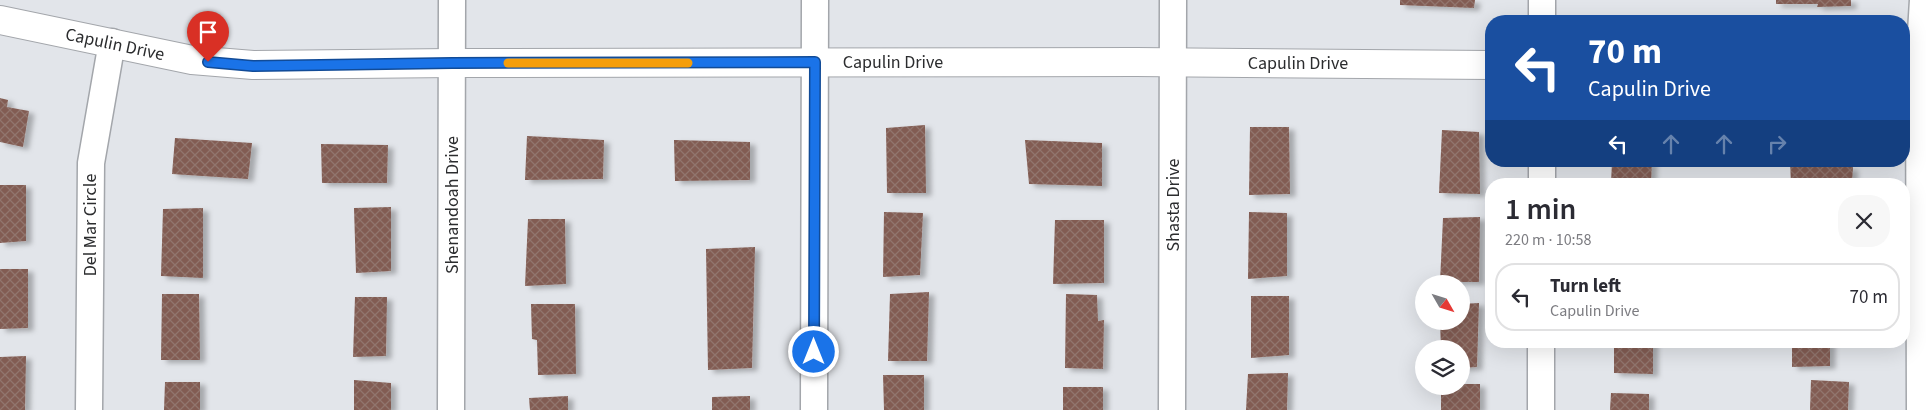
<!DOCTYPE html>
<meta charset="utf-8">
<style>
body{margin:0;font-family:"Source Sans 3",sans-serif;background:#f7f7f7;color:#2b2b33;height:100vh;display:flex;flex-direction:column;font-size:19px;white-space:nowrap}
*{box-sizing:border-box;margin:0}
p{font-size:16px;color:#7c7c81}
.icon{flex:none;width:28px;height:28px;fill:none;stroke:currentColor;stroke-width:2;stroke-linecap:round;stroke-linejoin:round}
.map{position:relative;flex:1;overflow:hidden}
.panel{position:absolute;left:1485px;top:178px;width:425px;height:170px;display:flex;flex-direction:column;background:#fff;border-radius:20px;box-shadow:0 5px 20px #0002}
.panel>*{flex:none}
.top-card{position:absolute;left:1485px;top:15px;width:425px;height:152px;border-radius:20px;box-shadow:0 5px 20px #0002;background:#1a4fa0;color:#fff;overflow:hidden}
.needle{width:32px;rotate:129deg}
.tools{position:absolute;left:1415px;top:275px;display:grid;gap:10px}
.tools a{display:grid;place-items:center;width:55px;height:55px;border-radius:50%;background:#fff;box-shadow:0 5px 20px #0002;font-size:25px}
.pin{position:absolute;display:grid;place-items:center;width:42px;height:42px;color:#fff;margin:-51px -21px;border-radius:50% 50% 50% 0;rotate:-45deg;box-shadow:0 0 5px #0007}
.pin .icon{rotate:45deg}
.me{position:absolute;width:55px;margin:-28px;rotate:0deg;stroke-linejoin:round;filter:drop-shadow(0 0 4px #0008)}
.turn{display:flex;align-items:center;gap:18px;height:105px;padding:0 20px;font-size:22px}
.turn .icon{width:65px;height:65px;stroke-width:2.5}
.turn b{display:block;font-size:35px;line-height:42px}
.lanes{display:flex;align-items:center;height:48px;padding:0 20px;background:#0003;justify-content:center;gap:25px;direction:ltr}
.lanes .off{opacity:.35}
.round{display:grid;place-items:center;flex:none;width:52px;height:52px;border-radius:20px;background:#f7f7f7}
.headline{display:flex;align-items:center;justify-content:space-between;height:85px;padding:0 20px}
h1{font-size:30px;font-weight:600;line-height:38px}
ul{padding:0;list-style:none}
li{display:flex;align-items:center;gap:15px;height:68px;margin:0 10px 8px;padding:0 10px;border:2px solid #e1e1e2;border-radius:20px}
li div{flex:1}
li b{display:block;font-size:19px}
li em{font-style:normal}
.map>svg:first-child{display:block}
.building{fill:url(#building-cross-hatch);filter:url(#shadow)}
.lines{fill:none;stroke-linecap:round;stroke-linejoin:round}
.street-casing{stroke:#a3a6ab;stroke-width:29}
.secondary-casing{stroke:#a3a6ab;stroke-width:30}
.street{stroke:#fff;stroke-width:26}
.secondary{stroke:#fff;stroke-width:28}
.route-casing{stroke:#114b97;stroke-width:12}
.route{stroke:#1a73e8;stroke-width:9}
.slow{stroke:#f59e0b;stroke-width:9}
.labels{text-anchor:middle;stroke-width:5;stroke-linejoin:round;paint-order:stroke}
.street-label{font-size:18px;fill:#2b2c2e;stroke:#fff}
</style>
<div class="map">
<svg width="1926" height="410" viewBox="0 0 1926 410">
<defs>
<pattern id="building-cross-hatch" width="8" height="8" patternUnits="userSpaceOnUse" patternTransform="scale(1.25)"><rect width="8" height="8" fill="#825c52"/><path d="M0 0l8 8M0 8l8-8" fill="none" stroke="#91756e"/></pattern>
<filter id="shadow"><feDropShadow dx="5.5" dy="3" stdDeviation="2.5" flood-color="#0004"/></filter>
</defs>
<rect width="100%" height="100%" fill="#e2e5ea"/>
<path class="building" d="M1400,0H1475L1474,8L1400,5Z
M1776,0H1851V6L1817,7L1818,4H1776Z
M0,98L8,100L7,107L29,111L23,147L0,142Z
M925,125L926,193H887L886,128Z
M1250,127H1289L1290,194L1249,195Z
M1442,130L1479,132L1480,194L1439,193Z
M527,136L604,140L603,179L525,180Z
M175,138L252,143L248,179L172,174Z
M674,140L750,142V180L675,181Z
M1025,140L1102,143V186L1029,184Z
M321,144L388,145L387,183H322Z
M1612,161H1652L1651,184H1611Z
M1790,161H1828V167H1853L1852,184H1791Z
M0,185H26V241L0,243Z
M391,207V271L356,273L354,208Z
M203,208V278L161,276L163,209Z
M884,212L923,213L920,275L883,277Z
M1249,212L1287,213V276L1248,279Z
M1480,217L1479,282H1440L1443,218Z
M528,219H565L566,284L525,286Z
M1055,220H1104V283L1053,284Z
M755,247L752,368L708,370L706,249Z
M0,269H28V328L0,329Z
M929,292L927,361H888L890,294Z
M162,294H199L200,360H161Z
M1066,294L1097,295L1098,321L1104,320L1103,369L1065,368Z
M1251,296H1289V355L1251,358Z
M355,297H387L386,356L353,357Z
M1479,303L1477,367L1461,368V349H1441L1440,321H1461V304Z
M531,304H575L576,374L538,375L537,340L532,339Z
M1614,341H1653V374L1614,373Z
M1792,341H1830V366L1792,367Z
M26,356L25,410H0V357Z
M1288,373L1287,410H1246L1248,374Z
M883,375H924V410H884Z
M354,380L391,383V410H354Z
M1811,380L1849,382L1848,410H1810Z
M165,382H200V410H164Z
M1461,384H1480V410H1441V386H1461Z
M1063,387H1103V410H1063Z
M1611,393L1649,394V410H1610Z
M568,396V410H530L529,398Z
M750,396V410H712V397Z"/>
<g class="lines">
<g class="street-casing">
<path id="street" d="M1542,21V0
M1542,184V161
M89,410L91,163L112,42
M451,410L452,0
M814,410L815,0
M1172,410L1173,0
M1541,410V341
M1920,410L1919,65L1923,0"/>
</g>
<g class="secondary-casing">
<path id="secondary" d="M0,20L192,60L253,65L452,63L1136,62L1491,65
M1904,65H1926"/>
</g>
<use href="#street" class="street"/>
<use href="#secondary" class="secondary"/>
</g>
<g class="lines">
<g class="route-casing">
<path id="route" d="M208,62L253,66L452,63L815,62L814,352"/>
</g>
<use href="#route" class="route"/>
<path class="slow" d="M508,63H688"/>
</g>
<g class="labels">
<g class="street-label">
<text transform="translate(115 44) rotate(12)" y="6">Capulin Drive</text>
<text x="893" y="68">Capulin Drive</text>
<text x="1298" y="69">Capulin Drive</text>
<text transform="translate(452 205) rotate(-90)" y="6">Shenandoah Drive</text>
<text transform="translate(1173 205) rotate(-90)" y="6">Shasta Drive</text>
<text transform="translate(90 225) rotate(-90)" y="6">Del Mar Circle</text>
</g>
</g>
</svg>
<div class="tools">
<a><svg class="needle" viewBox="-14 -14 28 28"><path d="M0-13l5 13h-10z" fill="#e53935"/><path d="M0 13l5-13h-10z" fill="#7c7c81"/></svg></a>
<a><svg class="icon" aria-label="layers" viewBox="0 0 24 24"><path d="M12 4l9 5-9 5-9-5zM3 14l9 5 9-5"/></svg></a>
</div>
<div class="pin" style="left:208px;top:62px;background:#d93025"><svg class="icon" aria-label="arrive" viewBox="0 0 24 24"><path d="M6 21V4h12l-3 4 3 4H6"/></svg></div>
<svg class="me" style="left:814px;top:352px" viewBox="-20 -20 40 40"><circle r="17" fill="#1a73e8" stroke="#fff" stroke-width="3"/><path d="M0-11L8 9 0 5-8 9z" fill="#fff"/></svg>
<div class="top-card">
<div class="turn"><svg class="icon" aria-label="left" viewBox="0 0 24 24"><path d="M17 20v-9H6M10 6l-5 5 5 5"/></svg><div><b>70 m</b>Capulin Drive</div></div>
<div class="lanes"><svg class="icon" aria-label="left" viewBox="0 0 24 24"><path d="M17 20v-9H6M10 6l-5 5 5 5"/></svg><svg class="icon off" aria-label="ahead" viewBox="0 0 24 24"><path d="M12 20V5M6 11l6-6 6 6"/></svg><svg class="icon off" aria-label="ahead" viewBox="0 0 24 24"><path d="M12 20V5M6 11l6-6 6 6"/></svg><svg class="icon off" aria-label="right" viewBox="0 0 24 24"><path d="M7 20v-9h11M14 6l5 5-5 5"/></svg></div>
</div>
<section class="panel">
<div class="headline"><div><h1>1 min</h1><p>220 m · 10:58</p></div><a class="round"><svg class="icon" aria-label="close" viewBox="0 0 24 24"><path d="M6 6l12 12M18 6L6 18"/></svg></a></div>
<ul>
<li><svg class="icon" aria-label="left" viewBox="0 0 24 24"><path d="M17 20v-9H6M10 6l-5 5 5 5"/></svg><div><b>Turn left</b><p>Capulin Drive</p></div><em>70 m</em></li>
</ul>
</section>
</div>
